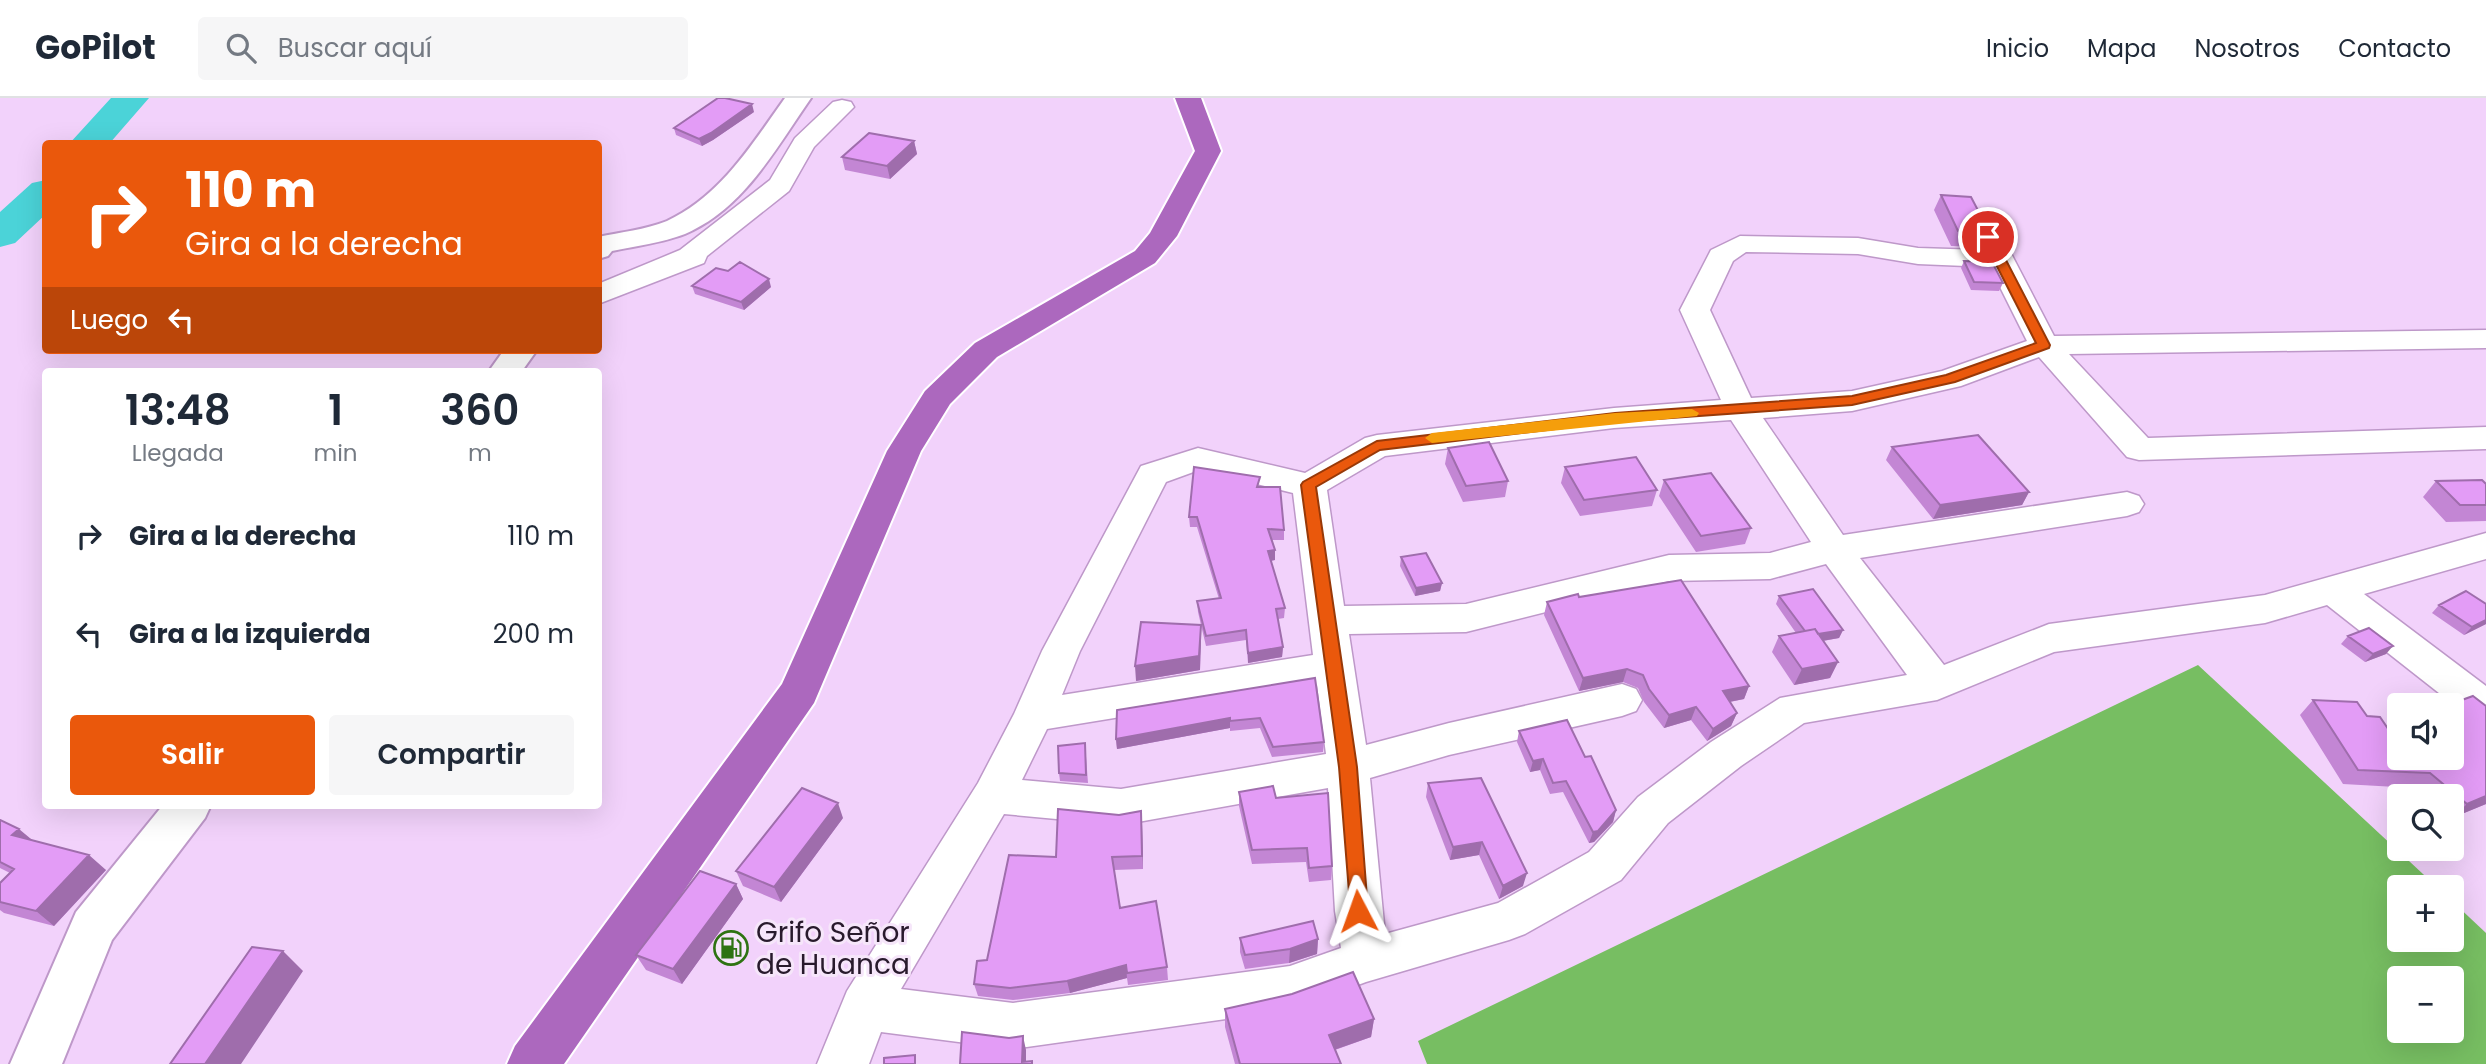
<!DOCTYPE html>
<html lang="es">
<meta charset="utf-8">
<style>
body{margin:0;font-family:Poppins,sans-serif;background:#f6f6f7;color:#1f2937;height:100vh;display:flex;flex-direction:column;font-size:26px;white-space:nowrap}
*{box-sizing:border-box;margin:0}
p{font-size:23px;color:#747a83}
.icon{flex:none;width:38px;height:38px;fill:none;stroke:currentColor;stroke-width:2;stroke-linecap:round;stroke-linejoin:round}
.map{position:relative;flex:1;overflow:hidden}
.details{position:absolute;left:42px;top:270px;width:560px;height:441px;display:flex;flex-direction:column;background:#fff;border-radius:7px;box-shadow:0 7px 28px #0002}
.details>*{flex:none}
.hud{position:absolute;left:42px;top:42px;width:560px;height:214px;border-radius:7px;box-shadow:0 7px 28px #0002;background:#ea580c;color:#fff;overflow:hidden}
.tools{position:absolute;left:2387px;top:595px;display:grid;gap:14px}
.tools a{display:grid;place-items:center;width:77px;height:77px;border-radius:7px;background:#fff;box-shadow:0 7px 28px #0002;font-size:35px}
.pin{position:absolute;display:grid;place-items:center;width:60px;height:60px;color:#fff;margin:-30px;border:4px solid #fff;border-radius:50%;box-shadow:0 2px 7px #0007}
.me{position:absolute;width:77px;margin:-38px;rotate:356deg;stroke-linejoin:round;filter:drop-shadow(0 0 5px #0008)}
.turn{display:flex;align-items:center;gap:24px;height:147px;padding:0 28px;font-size:32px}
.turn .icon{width:91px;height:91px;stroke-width:2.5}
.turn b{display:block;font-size:49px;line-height:60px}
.then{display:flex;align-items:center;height:66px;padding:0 28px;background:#0003;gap:14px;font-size:26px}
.eta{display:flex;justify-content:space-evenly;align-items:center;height:119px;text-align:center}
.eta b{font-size:42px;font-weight:600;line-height:49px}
.button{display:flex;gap:14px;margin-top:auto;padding:14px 28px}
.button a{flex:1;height:80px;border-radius:7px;background:#ea580c;color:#fff;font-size:28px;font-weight:600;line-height:80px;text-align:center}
.button a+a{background:#f6f6f7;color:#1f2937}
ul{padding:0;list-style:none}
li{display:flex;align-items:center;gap:21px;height:98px;padding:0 28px}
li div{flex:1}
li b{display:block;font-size:26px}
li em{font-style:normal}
header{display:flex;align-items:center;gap:42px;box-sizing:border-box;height:98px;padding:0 35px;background:#fff;border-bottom:2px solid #e0e1e3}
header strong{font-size:33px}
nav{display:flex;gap:38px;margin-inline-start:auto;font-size:24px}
.search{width:490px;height:63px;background:#f6f6f7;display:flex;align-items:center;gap:18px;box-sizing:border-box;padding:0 24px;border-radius:7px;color:#747a83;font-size:26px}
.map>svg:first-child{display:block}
.forest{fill:#77be62;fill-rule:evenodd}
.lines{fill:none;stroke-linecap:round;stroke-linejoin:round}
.river{fill:#4bd3d8;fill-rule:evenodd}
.street-casing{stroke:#be98c9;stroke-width:3}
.secondary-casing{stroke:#be98c9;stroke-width:4}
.highway-casing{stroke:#fff;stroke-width:4}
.street{fill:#fff;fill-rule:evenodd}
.secondary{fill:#fff;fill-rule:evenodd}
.highway{fill:#ac68be;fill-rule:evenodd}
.wall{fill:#c386d4}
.shaded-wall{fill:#9f6dac}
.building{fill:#e39cf6;stroke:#9f6dac;stroke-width:2}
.route{fill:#ea580c;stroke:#983908;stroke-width:2}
.slow{fill:#f59e0b}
.labels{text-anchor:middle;stroke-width:6;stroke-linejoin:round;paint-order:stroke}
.near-poi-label{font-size:28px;fill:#281a2c;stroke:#f6e6fa;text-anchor:start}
</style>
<header>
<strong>GoPilot</strong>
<div class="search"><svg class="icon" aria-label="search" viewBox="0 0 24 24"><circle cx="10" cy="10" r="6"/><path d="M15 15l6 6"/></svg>Buscar aquí</div>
<nav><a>Inicio</a><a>Mapa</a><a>Nosotros</a><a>Contacto</a></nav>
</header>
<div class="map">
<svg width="2486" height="966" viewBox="0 0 2486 966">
<rect width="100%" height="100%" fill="#f2d2fb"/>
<path class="forest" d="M2198,567L2437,789H2399V842H2452V803L2486,835V966H1427L1418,943ZM2399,880H2452V933H2399Z"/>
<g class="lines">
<path class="river" d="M111,0H149L109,46H69Z
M46,82V116L15,145L0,149V114L32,85Z"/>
<g class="street-casing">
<path id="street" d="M842,2L851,4L854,9L814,49L789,93L707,158L704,165L598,206V186L680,152L770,82L795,40L833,4Z
M1989,132L1999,134L2003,140L2054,238L2486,232V250L2069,256L2148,340L2486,329V351L2139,362L2127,359L2039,259L1961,288L1852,313L1763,320L1843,437L2127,394L2139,398L2144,406L2139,414L2127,418L1860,460L1944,567L2049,526L2265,497L2486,435V461L2364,496L2486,588V626L2472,621L2327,507L2265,525L2054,554L1937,602L1804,625L1741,668L1668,725L1621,782L1525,836L1509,842L1366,884L1290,912L1013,951L881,934L869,966H817L847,893L978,685L1014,616L1042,553L1141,368L1198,350L1305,375L1365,340L1377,337L1614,310L1721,302L1680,212L1711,152L1740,138L1858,140L1918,150L1981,152L1975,140L1979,134ZM1746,154L1858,156L1918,166L1990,169L2027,243L1942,273L1852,293L1751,300L1710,212L1733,163ZM1731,322L1811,444L1770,455L1669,457L1466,506L1344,508L1327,392L1385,358L1614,330ZM1199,372L1293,395L1313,557L1062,597L1080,553L1166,384ZM1826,466L1907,577L1780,600L1711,644L1638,699L1589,754L1498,805L1385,836L1370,680L1449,657L1622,618L1636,613L1642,602L1636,591L1622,586L1449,625L1366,647L1349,536L1466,534L1669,483L1770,481ZM1317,587L1326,656L1121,691L1022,682L1047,631ZM1328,690L1335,813L1341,850L1290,868L1013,905L901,891L1004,716L1121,727Z"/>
</g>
<g class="secondary-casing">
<path id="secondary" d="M785,0H811C776,50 744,111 685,136C662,145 636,148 612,153L608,158L598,161V139C621,134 645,132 667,123C721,98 752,46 785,0Z
M504,252H537L522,273H489Z
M163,707H211L205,720L112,842L62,966H10L76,814Z"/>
</g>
<g class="highway-casing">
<path id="highway" d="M1175,0H1201L1221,53L1177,138L1155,165L997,259L950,306L921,353L814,605L564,966H507L515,948L782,586L887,353L925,293L975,245L1135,153L1150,135L1195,53Z"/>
</g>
<use href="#street" class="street"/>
<use href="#secondary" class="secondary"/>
<use href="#highway" class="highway"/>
</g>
<path class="wall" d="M754,14L713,42L702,48L676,37L674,30Z
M914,43L917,56L890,81L845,72L842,59Z
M1941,97L1979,126L1984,134L1977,149L1951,148L1934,112Z
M1964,163L2003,185L1999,193L1971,192L1961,170Z
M692,188L771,189L744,212L695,196Z
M1892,349L2029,394L2022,407L1933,421L1886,362Z
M1448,350L1508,383L1505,399L1463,404L1445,366Z
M1565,369L1657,392L1652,408L1580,418L1561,385Z
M1664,382L1751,430L1745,446L1696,454L1659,398Z
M2436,383L2486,386V423L2446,424L2423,399Z
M1260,389L1284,432V442H1272L1275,462L1271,463L1285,510L1284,520L1278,521L1283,549L1282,559L1248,565L1246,542L1206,548L1201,527L1200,572L1136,583L1201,527L1198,514L1197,503L1219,501L1197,429H1190L1189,419Z
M1401,459L1442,485L1440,493L1415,498L1400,468Z
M1779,498L1843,532L1839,540L1823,543L1838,564L1830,580L1794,587L1772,554L1779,538L1796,535L1776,506Z
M1547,504L1749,588L1744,601L1730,604L1737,615L1731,628L1707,643L1691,622L1664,630L1644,604L1638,590L1623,584L1579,593L1544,517Z
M2439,507L2486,526L2464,537L2432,515Z
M2348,538L2386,556L2365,564L2341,546Z
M1315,580L1324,644L1323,654L1272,659L1260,630L1230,633V630L1117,651L1116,641Z
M2473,598L2486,706L2452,720V698H2424L2414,690L2343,686L2300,617L2313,602L2393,638L2452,660V607Z
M1519,633L1585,659L1616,712L1613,724L1594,744L1589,745L1563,694L1550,696L1540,672L1530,674L1517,644Z
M1085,645L1088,685L1060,683L1059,675Z
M1428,685L1523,788L1499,801L1479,757L1450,762L1426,699Z
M1239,694L1276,700L1332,768L1331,782L1309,784L1306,764L1252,766L1239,708Z
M843,720L781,804L743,788L736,773Z
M0,722L32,742L106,772L54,828L4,815L0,812V785L10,775L0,770Z
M1142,726L1143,771L1114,772L1120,810L1167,869L1168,882L1128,887L1127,880L1070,895L1013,902L978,898L974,886L987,862L1056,759Z
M736,786L743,801L682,886L646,872L636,857Z
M1240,840L1318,841L1317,856L1289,865L1245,871L1240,854Z
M1225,911L1374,921L1371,939L1335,952L1341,966H1235L1225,929Z"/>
<path class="shaded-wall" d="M752,6L754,14L713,42L702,48L699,41Z
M914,43L917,56L890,81L887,68Z
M769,181L771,189L744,212L741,204Z
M2029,394L2022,407L1933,421L1940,407Z
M1275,452V462L1268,463V453Z
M1442,485L1440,493L1415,498L1416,490Z
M2486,522V526L2464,537L2472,529Z
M1201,527V542L1200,572L1136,583L1135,568Z
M1843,532L1839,540L1804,546L1808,538Z
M2393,548L2386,556L2365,564L2373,556Z
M1283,549L1282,559L1248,565V555Z
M1838,564L1830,580L1794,587L1802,571Z
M1627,571L1623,584L1579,593L1583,580Z
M1749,588L1744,601L1718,606L1723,593Z
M1696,609L1691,622L1664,630L1669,617Z
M1737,615L1731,628L1707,643L1713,631Z
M1230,620V630L1117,651L1116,641Z
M1543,661L1540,672L1530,674L1533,663Z
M2486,698V706L2452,720L2467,706Z
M838,705L843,720L781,804L774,789Z
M1616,712L1613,724L1594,744L1589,745L1593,734Z
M1141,713L1142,726L1143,771L1142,758Z
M19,731L37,746L12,737Z
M1482,744L1479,757L1450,762L1453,749Z
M89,757L106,772L54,828L36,813Z
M1527,775L1523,788L1499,801L1503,788Z
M736,786L743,801L682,886L673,871Z
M1318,841L1317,856L1289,865L1290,851Z
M283,853L303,873L241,966H205Z
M1126,867L1127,880L1070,895L1067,883Z
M1374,921L1371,939L1328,954L1329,937Z
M1023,938L1026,952V966L1022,964Z"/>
<path class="building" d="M718,0H725L752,6L711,35L699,41L674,30Z
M869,35L914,43L887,68L842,59Z
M1941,97L1971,99L1982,120L1979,126L1984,134L1958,133Z
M1964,163L1992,164L2003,185L1974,184Z
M740,164L769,181L741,204L692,188L716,170L728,173Z
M1978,337L2029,394L1940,407L1892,349Z
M1489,344L1508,383L1466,388L1448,350Z
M1636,359L1657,392L1584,402L1565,369Z
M1194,369L1260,379L1257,389H1280L1284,432L1268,431L1275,452L1268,453L1285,510L1276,511L1283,549L1248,555L1246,532L1206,538L1197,503L1221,500L1197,419H1189Z
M1711,375L1751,430L1701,438L1664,382Z
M2482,382L2486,386V407H2460L2436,383Z
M1426,455L1442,485L1416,490L1401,459Z
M1681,482L1749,588L1723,593L1737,615L1713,631L1696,609L1669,617L1649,591L1643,577L1627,571L1583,580L1547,504L1578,496L1579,499Z
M1813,491L1843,532L1818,536L1815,531L1805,533L1779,498Z
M2466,493L2486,506V522L2472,529L2439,507Z
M1141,524L1201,527L1199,558L1135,568Z
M2369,530L2393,548L2373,556L2348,538Z
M1815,531L1838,564L1802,571L1779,538Z
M1315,580L1324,644L1273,649L1260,620L1230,623V620L1116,641L1117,612Z
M2473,598L2486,608V698L2467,706L2430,675L2358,672L2313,602L2357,604L2367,618L2380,619L2393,638L2399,636V660H2452V616L2455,615L2452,613V607H2448Z
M1567,622L1585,659L1591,658L1616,712L1598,733L1593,734L1566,683L1553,685L1543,661L1533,663L1519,633Z
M1085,645L1086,677L1059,675L1058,648Z
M1481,680L1527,775L1503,788L1482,744L1453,749L1428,685Z
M1273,688L1276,700L1328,695L1332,768L1309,770L1307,750L1252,752L1239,694Z
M802,690L838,705L774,789L736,773Z
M1058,711L1119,717L1141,713L1142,758L1112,759L1120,810L1156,803L1167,869L1127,875L1126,867L1067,883L1010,890L974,886L977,863L987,862L1009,757L1056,759Z
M0,722L19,731L12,737L89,757L36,813L0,804V785L14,771L0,764Z
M700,773L736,786L673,871L636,857Z
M1313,823L1318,841L1290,851L1245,857L1240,840Z
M252,849L283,853L205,966H170Z
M1353,874L1374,921L1329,937L1341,966H1240L1225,911L1292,896Z
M962,934L1009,940L1023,938L1022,964L1032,963V966H960Z
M915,957V966H884V960Z"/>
<path class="route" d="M1988,136L1994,139L2050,247L2049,250L1955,284L1852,307L1615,324L1380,352L1316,389L1357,669L1368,813L1365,819L1358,822L1351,819L1339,669L1301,387L1303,384L1377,343L1615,315L1852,298L1946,277L2036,245L1982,139Z"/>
<path class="slow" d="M1692,311L1699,315L1697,318L1432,345L1425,340L1432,335L1615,315Z"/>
<defs>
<g id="fuel-ring" transform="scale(1.75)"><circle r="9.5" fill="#f6e6fa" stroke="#2e7312" stroke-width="1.5"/><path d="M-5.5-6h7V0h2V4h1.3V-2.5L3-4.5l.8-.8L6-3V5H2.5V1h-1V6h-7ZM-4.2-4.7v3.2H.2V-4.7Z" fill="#2e7312"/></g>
</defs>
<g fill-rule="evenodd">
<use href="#fuel-ring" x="731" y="850"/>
</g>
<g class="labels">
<g class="near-poi-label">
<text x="756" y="844">Grifo Señor<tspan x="756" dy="32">de Huanca</tspan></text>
</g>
</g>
</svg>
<div class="tools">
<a><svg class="icon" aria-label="sound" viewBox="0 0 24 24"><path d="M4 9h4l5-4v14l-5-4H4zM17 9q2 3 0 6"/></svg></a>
<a><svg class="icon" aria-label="search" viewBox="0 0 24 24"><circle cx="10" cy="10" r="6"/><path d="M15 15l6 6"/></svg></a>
<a>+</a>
<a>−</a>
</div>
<div class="pin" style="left:1988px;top:139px;background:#d93025"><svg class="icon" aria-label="arrive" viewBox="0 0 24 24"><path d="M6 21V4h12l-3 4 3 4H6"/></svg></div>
<svg class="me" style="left:1358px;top:813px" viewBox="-20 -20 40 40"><path d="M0-17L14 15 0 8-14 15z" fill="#ea580c" stroke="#fff" stroke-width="4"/></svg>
<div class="hud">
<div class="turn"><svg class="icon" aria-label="right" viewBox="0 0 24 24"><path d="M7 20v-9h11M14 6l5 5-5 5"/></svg><div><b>110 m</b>Gira a la derecha</div></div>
<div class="then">Luego<svg class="icon" aria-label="left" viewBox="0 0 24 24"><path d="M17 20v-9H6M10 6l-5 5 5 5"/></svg></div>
</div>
<section class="details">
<div class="eta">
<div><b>13:48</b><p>Llegada</p></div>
<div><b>1</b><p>min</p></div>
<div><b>360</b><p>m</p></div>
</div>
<ul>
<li><svg class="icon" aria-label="right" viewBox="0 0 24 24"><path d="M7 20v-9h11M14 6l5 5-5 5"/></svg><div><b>Gira a la derecha</b></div><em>110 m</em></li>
<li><svg class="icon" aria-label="left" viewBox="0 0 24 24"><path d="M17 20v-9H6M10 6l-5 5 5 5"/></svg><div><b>Gira a la izquierda</b></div><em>200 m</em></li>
</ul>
<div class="button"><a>Salir</a><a>Compartir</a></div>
</section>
</div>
